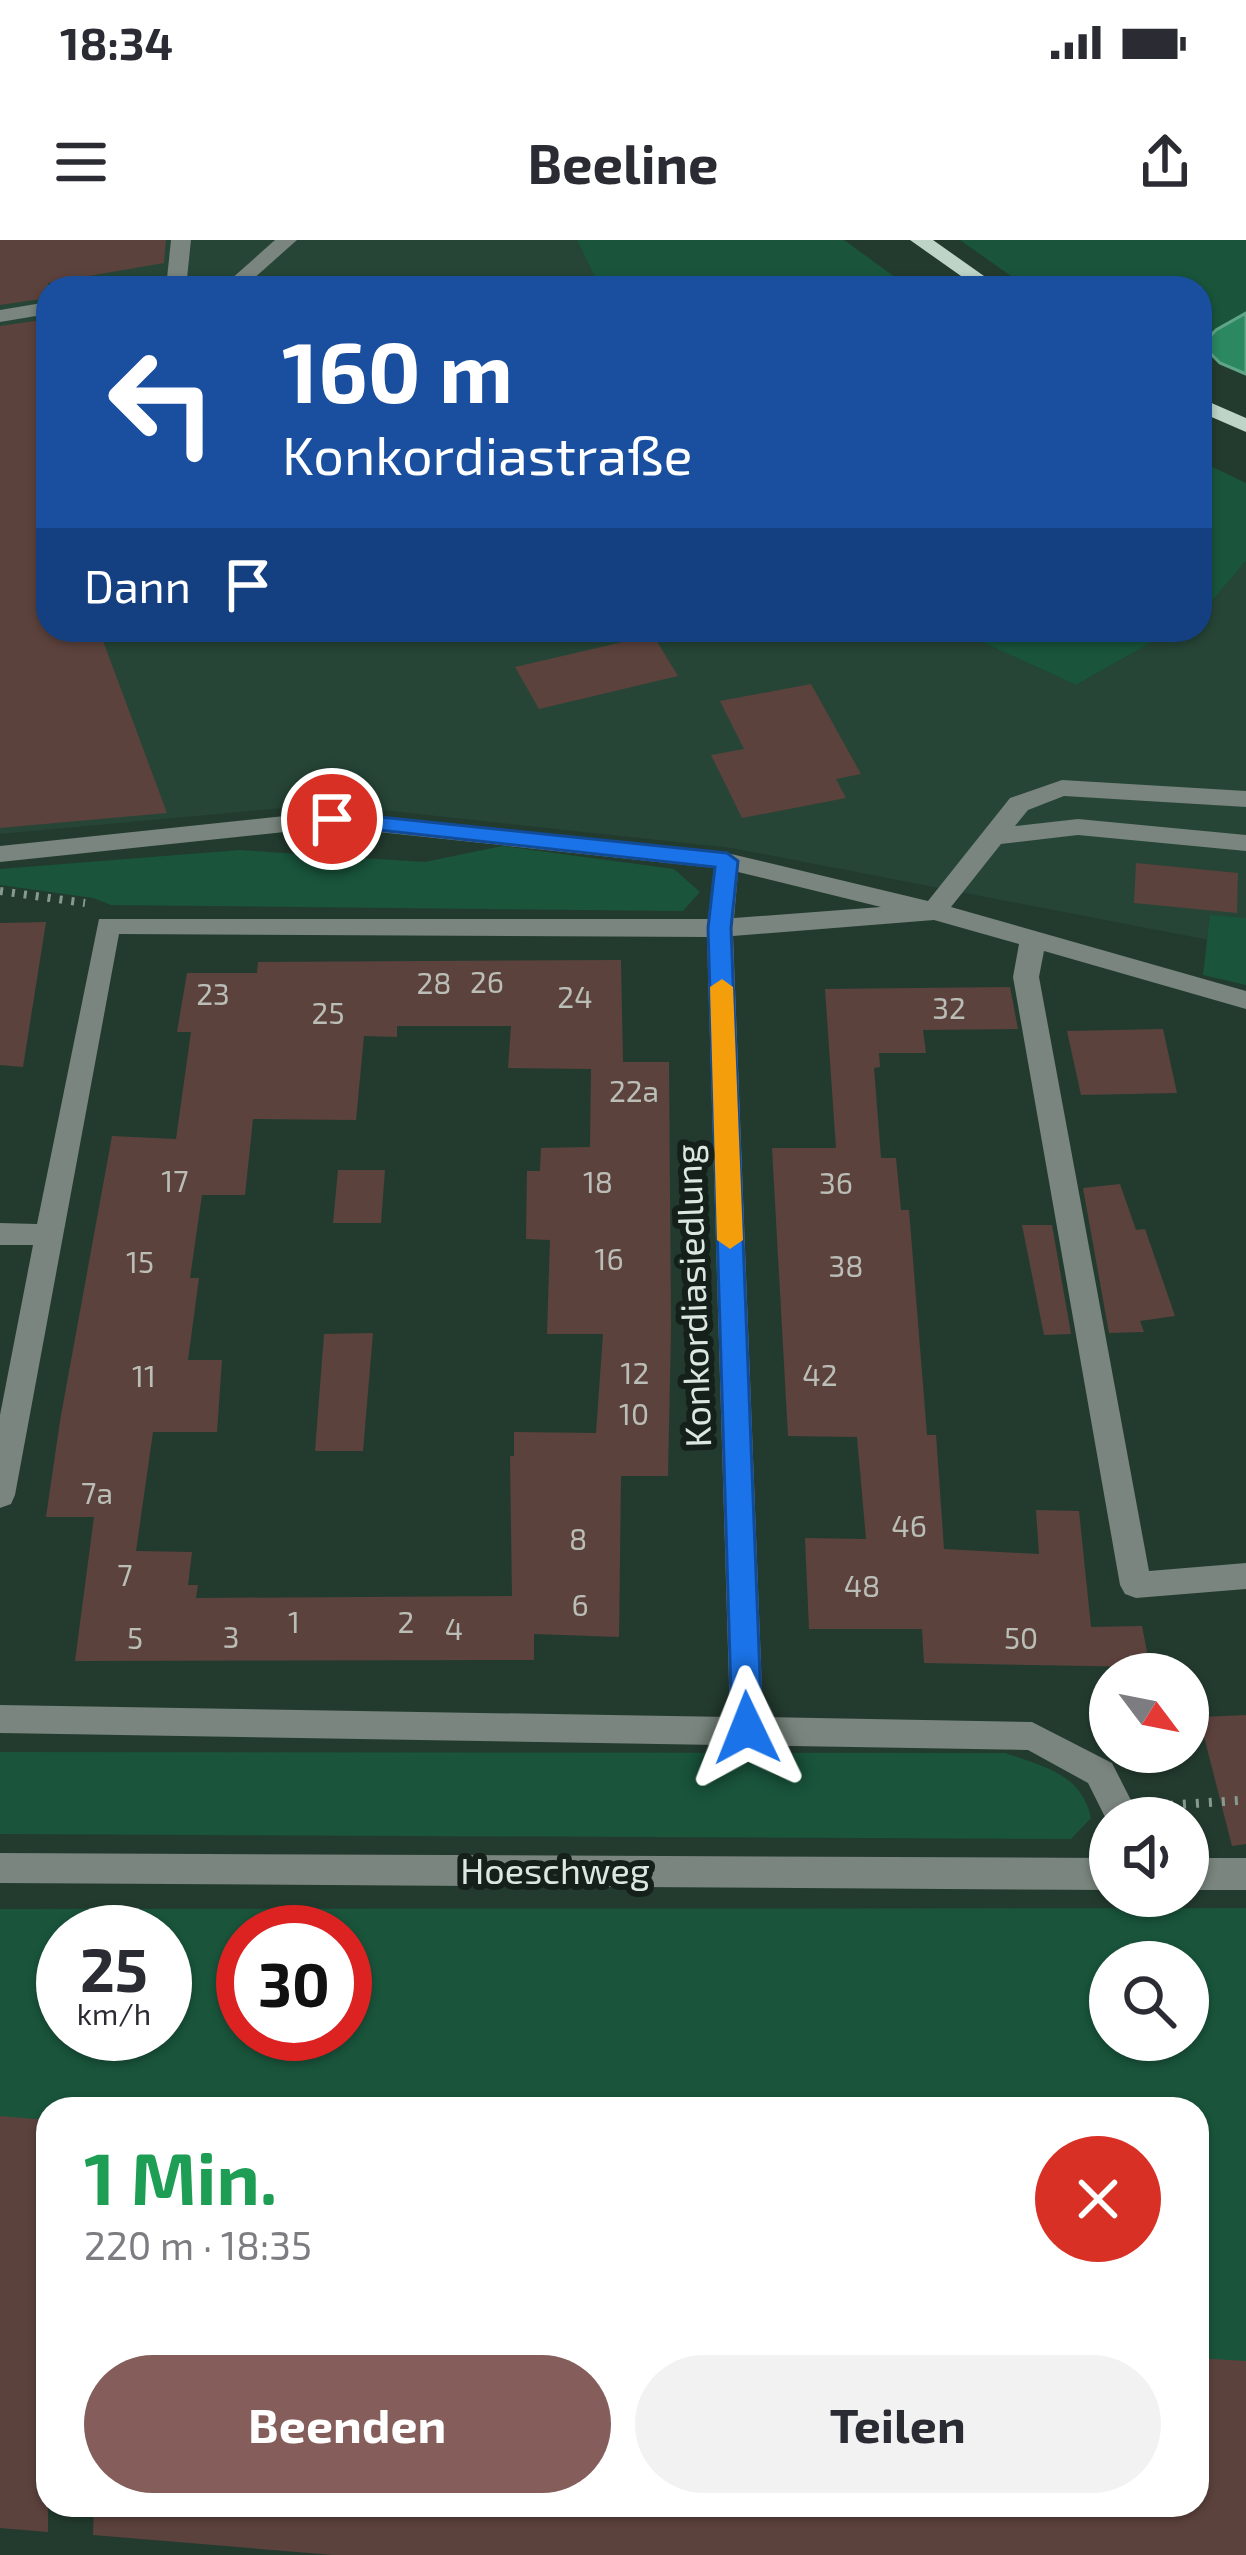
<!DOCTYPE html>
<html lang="de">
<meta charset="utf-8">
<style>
body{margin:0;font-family:"Exo 2",sans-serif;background:#f2f2f3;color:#2b2b33;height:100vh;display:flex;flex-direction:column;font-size:45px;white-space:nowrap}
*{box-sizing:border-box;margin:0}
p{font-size:39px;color:#7c7c81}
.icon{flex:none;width:66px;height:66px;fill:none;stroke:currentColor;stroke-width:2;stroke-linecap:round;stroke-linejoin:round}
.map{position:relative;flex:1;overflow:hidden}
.drawer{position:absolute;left:36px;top:1857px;width:1173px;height:420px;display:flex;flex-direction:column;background:#fff;border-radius:36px;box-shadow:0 3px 9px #0004}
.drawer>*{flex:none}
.banner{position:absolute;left:36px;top:36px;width:1176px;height:366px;border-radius:36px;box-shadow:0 3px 9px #0004;background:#1a4fa0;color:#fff;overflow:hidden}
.needle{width:78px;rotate:122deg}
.controls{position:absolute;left:1089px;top:1413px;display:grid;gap:24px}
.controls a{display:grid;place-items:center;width:120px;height:120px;border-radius:50%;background:#fff;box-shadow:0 3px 9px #0004;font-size:60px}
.speed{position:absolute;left:36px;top:1665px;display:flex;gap:24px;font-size:60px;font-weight:700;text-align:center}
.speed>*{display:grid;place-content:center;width:156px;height:156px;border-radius:50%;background:#fff;box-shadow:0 3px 9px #0004;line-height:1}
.speed small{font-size:30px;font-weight:400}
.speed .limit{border:18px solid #d22;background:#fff;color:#111}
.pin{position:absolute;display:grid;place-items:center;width:102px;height:102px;color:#fff;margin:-51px;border:6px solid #fff;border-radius:50%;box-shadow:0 3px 12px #0007}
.me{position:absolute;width:132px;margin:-66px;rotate:358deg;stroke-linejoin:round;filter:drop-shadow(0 0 9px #0008)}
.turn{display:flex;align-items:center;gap:42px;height:252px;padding:0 48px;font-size:54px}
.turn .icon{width:156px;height:156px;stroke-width:2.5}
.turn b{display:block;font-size:84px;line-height:102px}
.then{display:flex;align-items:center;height:114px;padding:0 48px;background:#0003;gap:24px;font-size:45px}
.round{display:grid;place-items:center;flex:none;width:126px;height:126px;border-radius:63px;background:#f2f2f3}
.overview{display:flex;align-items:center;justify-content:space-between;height:204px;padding:0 48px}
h1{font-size:72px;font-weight:700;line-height:90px;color:#1e9e55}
.button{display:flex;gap:24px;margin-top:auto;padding:24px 48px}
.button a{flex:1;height:138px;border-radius:72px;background:#855e5b;color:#fff;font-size:48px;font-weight:700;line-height:138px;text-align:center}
.button a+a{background:#f2f2f3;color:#2b2b33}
.status{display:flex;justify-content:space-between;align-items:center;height:84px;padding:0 60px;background:#fff;direction:ltr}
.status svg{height:33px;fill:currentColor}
header{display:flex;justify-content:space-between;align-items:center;height:156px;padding:0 48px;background:#fff;font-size:54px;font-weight:700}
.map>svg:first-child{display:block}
.built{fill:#264536}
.green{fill:#19543b;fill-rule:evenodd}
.water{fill:#2b8861;stroke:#60a587;stroke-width:3}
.building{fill:#5c423d;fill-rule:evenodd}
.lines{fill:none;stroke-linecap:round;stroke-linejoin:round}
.path-far1{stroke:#879a90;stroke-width:8;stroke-dasharray:3 9;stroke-linecap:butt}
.path{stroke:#879a90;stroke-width:9;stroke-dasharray:3 10;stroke-linecap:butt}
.minor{fill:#79857e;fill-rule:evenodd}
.major{fill:#bdd4c7;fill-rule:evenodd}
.route{fill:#1a73e8;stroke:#114b97;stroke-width:3}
.slow{fill:#f59e0b}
.labels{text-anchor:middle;stroke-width:12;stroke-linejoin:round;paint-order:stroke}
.number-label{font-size:30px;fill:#babeb7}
.street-label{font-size:36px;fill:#dae8e0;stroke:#15201a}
</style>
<div class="status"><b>18:34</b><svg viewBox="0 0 49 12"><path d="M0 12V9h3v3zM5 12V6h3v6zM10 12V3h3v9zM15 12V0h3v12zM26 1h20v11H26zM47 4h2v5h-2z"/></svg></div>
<header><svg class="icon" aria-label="menu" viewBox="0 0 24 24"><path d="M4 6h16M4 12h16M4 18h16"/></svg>Beeline<svg class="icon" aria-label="share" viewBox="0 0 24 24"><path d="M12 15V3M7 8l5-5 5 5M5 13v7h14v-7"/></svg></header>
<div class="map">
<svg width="1246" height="2315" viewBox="0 0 1246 2315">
<rect width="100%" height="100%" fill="#233b2f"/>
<path class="built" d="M0,0H577L600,48H48V390H956L1076,445L1173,390H1200V375L1246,321V702L1209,700L732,608L327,564L0,594Z"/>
<path class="green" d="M577,0H844L910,48H600Z
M960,0H1246V73L1216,90L1202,105L1200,48H1028Z
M1200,221L1246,243V321L1200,375Z
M956,390H1173L1076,445Z
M502,606L674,629L700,652L683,671L111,665L93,658L0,645V629L240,610L425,622Z
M1210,675L1246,678V745L1203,735Z
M0,1512L1005,1513C1043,1526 1082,1534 1091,1578L1071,1599L0,1594Z
M1246,1668V2133L1197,2137V1869H48V1896L0,1895V1669ZM63,1692H165V1794H63ZM243,1692H345V1794H243ZM1110,1722H1188V1800H1110Z"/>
<path class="water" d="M1246,73V134L1220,123L1202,105L1216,90Z"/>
<path class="building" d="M0,0H166L164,23L48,43V58L0,65Z
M48,79V390H99L167,573L0,588V86Z
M653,395L678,436L539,469L515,427Z
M811,444L861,534L836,539L846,558L742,578L711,515L744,509L720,461Z
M1136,623L1238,633L1237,673L1134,663Z
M46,682L23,827L0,825V683Z
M621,720L623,822H669L671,1088L668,1236H621L619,1397L534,1394V1420L75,1421L94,1277H46L60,1181L112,896L176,899L191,792H177L187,733H257L258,722ZM397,786H511L508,828L591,829L590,907L541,908L540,931H527L526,999L550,1000L547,1094H603L596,1193L514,1192V1216H510L512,1356L196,1358L198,1345H188L192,1312L136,1311L153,1192H217L222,1120H188L199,1038H190L202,955H245L253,879L356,880L364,796L397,797Z
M1010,747L1018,789L923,790L926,813H879L880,827L874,828L881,918H896L901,970H909L927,1195H936L944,1309L1039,1314L1036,1270L1079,1271L1091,1387L1142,1386L1150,1427L924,1423L922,1389H809L805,1298L866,1299L857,1197L788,1196L772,908H836L825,749Z
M1163,789L1177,853L1081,855L1067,791Z
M338,930H385L381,983H333Z
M1120,944L1136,990L1145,989L1175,1076L1140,1081L1144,1092L1109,1093L1083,948Z
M1022,985H1052L1071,1094L1044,1095Z
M373,1093L363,1211H315L324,1094Z
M1246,1475V1604L1232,1606L1199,1477Z
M0,1876L48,1880V2292L0,2288Z
M1197,2118L1246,2121V2315H333L93,2295L94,2265H1197Z"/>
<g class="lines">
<path class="path-far1" d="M0,651L85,663"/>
<path class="path" d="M1157,1566L1246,1560"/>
<path class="minor" d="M171,0H191L186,48H166Z
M275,0H297L243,48H221Z
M48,62V74L0,82V70Z
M1062,540L1246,551V567L1064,556L1028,570L1015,586L1078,579L1246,595V611L1078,595L1001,604L951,667L1246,751V769L1044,711L1039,737L1149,1331L1246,1323V1349L1136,1358L1125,1354L1120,1345L1013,737L1019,704L934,680L733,696L763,1477L1032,1482L1112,1523L1140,1578H1110V1587L1088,1543L1028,1510L0,1493V1465L730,1477L707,697L119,694L15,1255L11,1264L0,1268V1175L33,1005H0V983L37,984L99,679H708L714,628L332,587L0,622V606L332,571L727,613L928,661L1010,558ZM738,632L881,667L734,678Z
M0,1613L1110,1618V1650L0,1643Z
M1188,1618H1246V1650H1188Z"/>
<path class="major" d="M910,0H933L1001,48H978Z
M1200,158L1246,178V192L1200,172Z"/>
</g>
<path class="route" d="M332,572L727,613L738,621L731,688L762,1488L758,1498L747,1501L737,1498L732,1488L708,688L715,627L324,584L321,579Z"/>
<path class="slow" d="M722,739L733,747L743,1000L730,1009L717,1000L710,747Z"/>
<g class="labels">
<g class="number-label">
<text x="487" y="753">26</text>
<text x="434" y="754">28</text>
<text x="213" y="765">23</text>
<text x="575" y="768">24</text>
<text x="949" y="779">32</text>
<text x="328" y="784">25</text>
<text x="634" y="862">22a</text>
<text x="175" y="952">17</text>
<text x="598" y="953">18</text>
<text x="836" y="954">36</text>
<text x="609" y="1030">16</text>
<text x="140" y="1033">15</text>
<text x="846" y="1037">38</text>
<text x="635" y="1144">12</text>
<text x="820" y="1146">42</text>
<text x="144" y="1147">11</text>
<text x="634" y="1185">10</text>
<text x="97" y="1264">7a</text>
<text x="909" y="1297">46</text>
<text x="578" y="1310">8</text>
<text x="125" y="1346">7</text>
<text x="862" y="1357">48</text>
<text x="580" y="1376">6</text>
<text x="294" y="1393">1</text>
<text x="406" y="1393">2</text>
<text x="454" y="1400">4</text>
<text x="231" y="1408">3</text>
<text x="135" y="1409">5</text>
<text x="1021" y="1409">50</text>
</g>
<g class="street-label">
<text transform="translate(693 1056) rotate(-92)" y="13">Konkordiasiedlung</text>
<text x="555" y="1644">Hoeschweg</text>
</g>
</g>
</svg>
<div class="controls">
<a><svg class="needle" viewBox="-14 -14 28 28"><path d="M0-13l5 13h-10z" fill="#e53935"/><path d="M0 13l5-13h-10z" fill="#7c7c81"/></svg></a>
<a><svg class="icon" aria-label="sound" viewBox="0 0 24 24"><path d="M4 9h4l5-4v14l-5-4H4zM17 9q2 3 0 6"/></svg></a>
<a><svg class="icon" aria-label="search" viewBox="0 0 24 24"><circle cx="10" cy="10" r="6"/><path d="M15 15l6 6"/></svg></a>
</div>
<div class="speed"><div>25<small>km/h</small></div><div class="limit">30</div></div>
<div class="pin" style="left:332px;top:579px;background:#d93025"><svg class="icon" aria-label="arrive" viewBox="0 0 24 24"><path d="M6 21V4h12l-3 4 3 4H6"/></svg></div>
<svg class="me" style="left:747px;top:1488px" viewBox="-20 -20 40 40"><path d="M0-17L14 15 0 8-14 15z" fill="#1a73e8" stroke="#fff" stroke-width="4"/></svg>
<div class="banner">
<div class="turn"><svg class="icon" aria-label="left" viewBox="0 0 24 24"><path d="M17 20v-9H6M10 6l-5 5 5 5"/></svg><div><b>160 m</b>Konkordiastraße</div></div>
<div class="then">Dann<svg class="icon" aria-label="arrive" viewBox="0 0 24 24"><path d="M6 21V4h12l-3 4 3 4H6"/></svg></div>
</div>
<section class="drawer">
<div class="overview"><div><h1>1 Min.</h1><p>220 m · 18:35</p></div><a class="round" style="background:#d93025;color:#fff"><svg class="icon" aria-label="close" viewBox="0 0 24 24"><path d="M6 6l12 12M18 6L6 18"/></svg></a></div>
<div class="button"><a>Beenden</a><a>Teilen</a></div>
</section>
</div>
